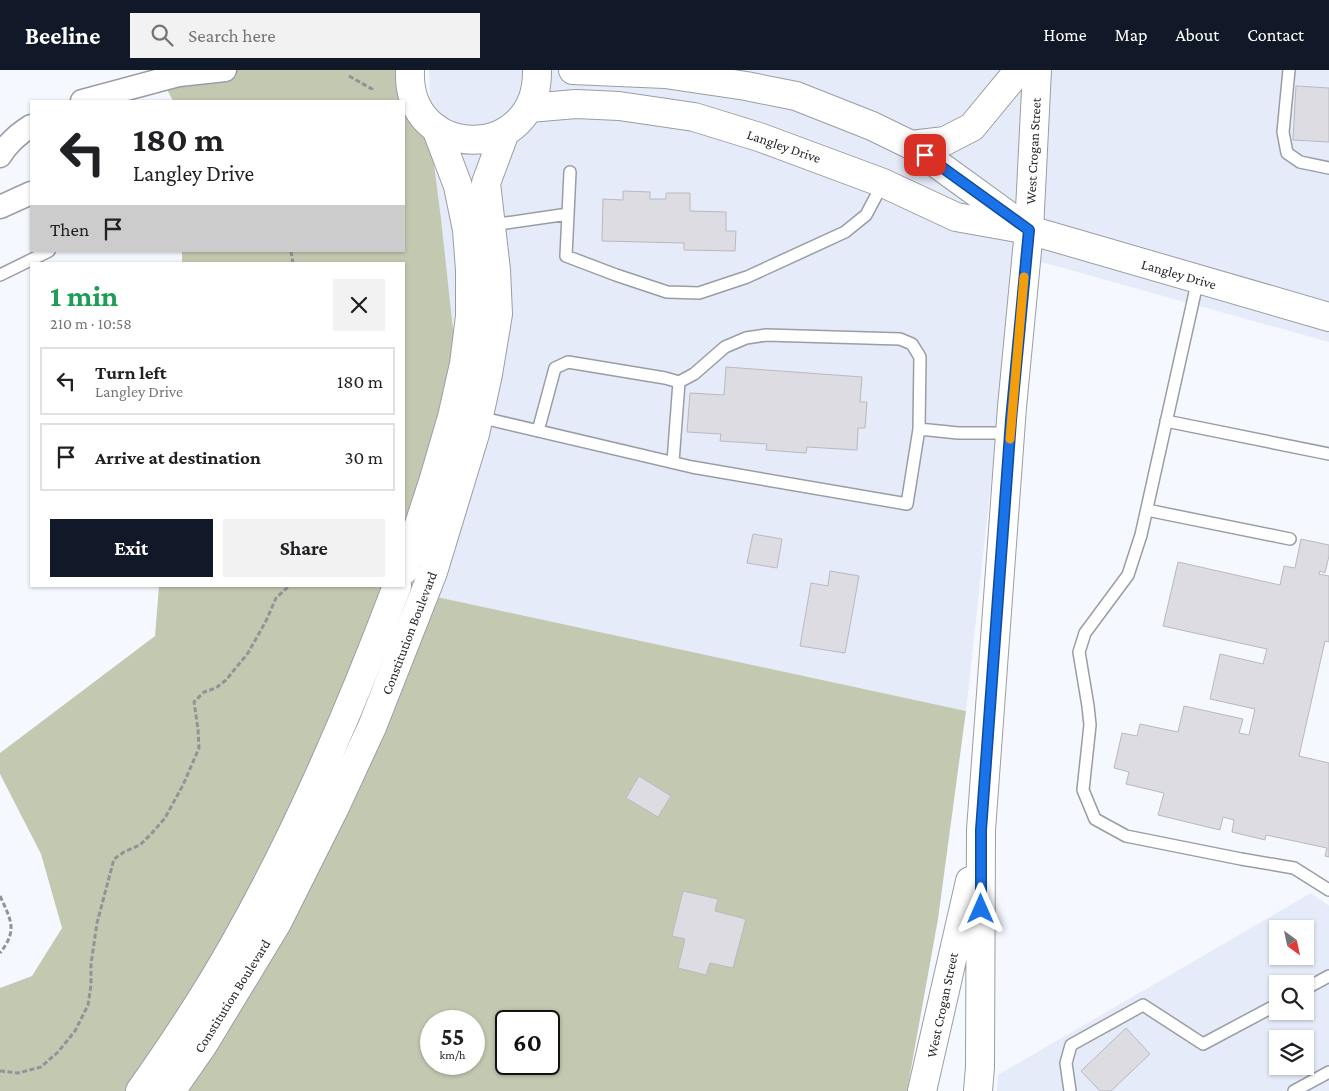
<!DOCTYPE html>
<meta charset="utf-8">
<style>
body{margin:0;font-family:"Crimson Pro",serif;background:#f2f2f2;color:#202124;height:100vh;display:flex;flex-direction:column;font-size:19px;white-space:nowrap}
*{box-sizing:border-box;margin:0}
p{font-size:16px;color:#757577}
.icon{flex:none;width:28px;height:28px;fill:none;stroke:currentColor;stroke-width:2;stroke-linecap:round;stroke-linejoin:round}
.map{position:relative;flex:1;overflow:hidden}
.panel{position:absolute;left:30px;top:192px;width:375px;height:325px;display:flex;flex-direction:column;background:#fff;border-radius:0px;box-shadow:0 1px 4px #0004}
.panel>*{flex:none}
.banner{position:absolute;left:30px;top:30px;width:375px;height:152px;border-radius:0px;box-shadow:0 1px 4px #0004;background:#fff;color:#202124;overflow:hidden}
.needle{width:32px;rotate:147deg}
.tools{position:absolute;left:1269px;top:850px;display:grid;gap:10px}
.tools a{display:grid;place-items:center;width:45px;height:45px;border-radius:0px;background:#fff;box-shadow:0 1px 4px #0004;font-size:25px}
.speed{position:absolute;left:420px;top:940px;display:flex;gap:10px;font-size:25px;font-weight:700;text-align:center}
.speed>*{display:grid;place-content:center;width:65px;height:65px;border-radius:50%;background:#fff;box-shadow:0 1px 4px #0004;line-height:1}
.speed small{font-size:12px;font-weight:400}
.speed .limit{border:2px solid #111;border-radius:8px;background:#fff;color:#111}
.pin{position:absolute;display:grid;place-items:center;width:42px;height:42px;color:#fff;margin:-21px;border-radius:10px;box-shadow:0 2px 8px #0006}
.me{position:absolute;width:55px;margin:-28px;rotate:0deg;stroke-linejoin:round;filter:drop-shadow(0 0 4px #0008)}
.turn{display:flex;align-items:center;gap:18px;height:105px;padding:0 20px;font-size:22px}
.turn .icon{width:65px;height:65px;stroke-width:2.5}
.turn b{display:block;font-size:35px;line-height:42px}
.then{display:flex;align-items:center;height:48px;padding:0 20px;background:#0003;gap:10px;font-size:19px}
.round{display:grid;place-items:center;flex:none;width:52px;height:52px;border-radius:0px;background:#f2f2f2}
.head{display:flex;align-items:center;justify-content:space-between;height:85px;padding:0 20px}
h1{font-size:30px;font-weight:700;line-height:38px;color:#1e9e55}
.cta{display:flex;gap:10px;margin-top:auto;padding:10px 20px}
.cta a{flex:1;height:58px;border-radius:0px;background:#111827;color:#fff;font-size:20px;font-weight:700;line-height:58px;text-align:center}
.cta a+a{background:#f2f2f2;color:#202124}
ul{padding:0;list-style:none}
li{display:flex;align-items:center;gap:15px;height:68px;margin:0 10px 8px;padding:0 10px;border:2px solid #e0e0e0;border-radius:0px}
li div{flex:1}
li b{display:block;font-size:19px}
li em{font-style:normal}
header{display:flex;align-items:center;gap:30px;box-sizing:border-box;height:70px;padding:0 25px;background:#111827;color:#fff}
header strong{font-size:24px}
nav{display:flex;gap:28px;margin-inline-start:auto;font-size:18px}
.search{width:350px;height:45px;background:#f2f2f2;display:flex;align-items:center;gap:12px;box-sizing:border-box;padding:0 18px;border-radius:0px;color:#757577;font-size:19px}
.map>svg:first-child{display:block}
.built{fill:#e5ebf9;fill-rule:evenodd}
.green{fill:#c3c9b0;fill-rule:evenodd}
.building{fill:#dedce3;stroke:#bab8bf}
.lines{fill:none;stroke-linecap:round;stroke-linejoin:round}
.service-casing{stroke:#9a9da3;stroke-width:14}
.minor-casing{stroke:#9a9da3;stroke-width:25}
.tertiary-casing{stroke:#9a9da3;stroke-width:30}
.primary-casing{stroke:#9a9da3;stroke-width:30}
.path{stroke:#919398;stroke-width:3;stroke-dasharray:5 2.5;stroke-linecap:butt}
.service{stroke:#fff;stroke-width:11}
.minor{stroke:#fff;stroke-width:22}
.tertiary{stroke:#fff;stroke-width:28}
.primary{stroke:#fff;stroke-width:28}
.route-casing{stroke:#114b97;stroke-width:12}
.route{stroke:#1a73e8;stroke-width:9}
.slow{stroke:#f59e0b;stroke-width:9}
.labels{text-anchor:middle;stroke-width:5;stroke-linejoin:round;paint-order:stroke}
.street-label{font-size:14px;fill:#262729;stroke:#fff}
</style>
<header>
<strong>Beeline</strong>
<div class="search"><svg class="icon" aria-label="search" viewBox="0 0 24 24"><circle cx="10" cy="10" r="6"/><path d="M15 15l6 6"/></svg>Search here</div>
<nav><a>Home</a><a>Map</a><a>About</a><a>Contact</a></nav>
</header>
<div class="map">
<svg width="1329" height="1021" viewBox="0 0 1329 1021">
<rect width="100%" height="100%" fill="#f5f8ff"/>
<path class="built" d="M429,0H1329V272L1016,185L966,641L409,521L465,370L432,79Z
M1311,823L1329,836V1021H997L998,1005ZM1278,859H1305V886H1278ZM1278,914H1305V941H1278ZM1278,969H1305V996H1278Z"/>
<path class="green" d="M157,0H411L432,79L441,149L465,370L409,521L966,641L938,849L907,1021H0V918L32,906L62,858L41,784L0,704V683L155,566L159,516H404V194H182V181H404V31H173ZM431,951H474V994H431ZM506,951H549V994H506Z"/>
<path class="building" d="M1296,16L1329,18V72L1293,70Z
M623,121L650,122V129H666V123H690V141L726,142V161H736L735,181L684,180V173L602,171L603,129L623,130Z
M726,297L862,307L860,332H867L865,358H858L857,380L807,377L806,383L766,380L767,374L720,371L721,364L687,362L690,323L724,325Z
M753,464L782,469L777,498L747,493Z
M1301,469L1329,475V486L1325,503L1320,501L1319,504L1329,506V572L1325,571L1299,686L1329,693V787L1325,786L1327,778L1266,765L1265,770L1232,762L1234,750L1223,747L1220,760L1158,745L1164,723L1126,714L1129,702L1114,698L1122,663L1137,666L1140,654L1178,662L1184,636L1243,649L1239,663L1249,665L1255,639L1210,629L1220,584L1263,594L1267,579L1163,556L1178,492L1280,515L1284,496L1295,498Z
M830,501L859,506L845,583L800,576L811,513L828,516Z
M639,706L671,726L658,747L626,728Z
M683,821L718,829L715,841L746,849L733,898L710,893L706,905L678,898L685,869L672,866Z
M1126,958L1150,984L1111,1021H1100L1081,1001Z"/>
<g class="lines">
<g class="service-casing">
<path id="service" d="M1289,0L1283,62L1287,83L1300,92L1329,98
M570,102L566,186L616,205L667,222L699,223L747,207L845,162L866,145L883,113
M491,153H506L568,144
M0,205L49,181
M1198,209L1141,465L1128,505L1085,563L1079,582L1088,636L1090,655L1083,720L1095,749L1126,766L1241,789L1294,798L1329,820
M479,347L692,397L907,434L919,359L958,363H1010
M1166,351L1329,384
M538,361L555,298L568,292L665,308L679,312L694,304L725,277L746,268L766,265L900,269L912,274L920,287L919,359
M673,392L679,312
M1147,440L1290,469
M1305,919L1329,906
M1070,1021L1066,993L1071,975L1143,935L1203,974L1278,934
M1294,1021L1329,1002"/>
</g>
<g class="minor-casing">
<path id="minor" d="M82,31L179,5L225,0
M0,86C8,73 18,64 31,56
M0,137L31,123"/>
</g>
<g class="tertiary-casing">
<path id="tertiary" d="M410,0C406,93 539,93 537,0
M573,0L665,4L746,16L796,26L872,56L911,75L1024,157
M529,38L576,34L619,36L694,47L759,67L883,113L956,147L1029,160L1329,247
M911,75L945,71L972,57L1019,0
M404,500L433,412L452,347L464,294L470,246V200L467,160L458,116L436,58
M140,1021C174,973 207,923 236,871C300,758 351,638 397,516
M171,1021L203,975L277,853L335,737L372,657L433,502L475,364L488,304L498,244L496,200L486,113L505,62"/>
</g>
<g class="primary-casing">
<path id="primary" d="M922,1021L970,811
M978,1021L980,997L981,760L1012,337L1029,160L1037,0"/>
</g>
<path class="path" d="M349,6L372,19V20
M291,181L293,194
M0,826C11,850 18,860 0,883
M0,1001L18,1003L41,997L58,982L75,961L88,935L91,915V894L97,853L114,789L124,782L140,775L152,763L165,748L183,715L199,678L198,659L194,632L204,622L216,618L226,610L248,583L266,551L276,528L289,516"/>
<use href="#service" class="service"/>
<use href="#minor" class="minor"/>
<use href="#tertiary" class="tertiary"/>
<use href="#primary" class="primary"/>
</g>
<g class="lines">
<g class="route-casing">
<path id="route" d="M925,85L1029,160L1011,350L981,760V839"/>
</g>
<use href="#route" class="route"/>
<path class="slow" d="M1010,369L1024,207"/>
</g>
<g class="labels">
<g class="street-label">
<text transform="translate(784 76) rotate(19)" y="5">Langley Drive</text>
<text transform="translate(1033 81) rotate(-87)" y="5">West Crogan Street</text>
<text transform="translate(1179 204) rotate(16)" y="5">Langley Drive</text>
<text transform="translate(409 563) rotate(-69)" y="5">Constitution Boulevard</text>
<text transform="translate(232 926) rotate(-58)" y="5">Constitution Boulevard</text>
<text transform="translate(942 935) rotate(-78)" y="5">West Crogan Street</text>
</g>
</g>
</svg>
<div class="tools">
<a><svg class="needle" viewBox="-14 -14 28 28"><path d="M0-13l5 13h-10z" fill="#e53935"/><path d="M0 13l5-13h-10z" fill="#757577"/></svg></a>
<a><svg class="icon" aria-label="search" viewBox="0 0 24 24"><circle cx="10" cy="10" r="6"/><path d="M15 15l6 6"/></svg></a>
<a><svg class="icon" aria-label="layers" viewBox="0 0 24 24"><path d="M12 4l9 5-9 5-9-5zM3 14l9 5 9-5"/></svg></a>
</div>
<div class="speed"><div>55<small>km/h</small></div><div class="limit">60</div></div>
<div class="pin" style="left:925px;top:85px;background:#d93025"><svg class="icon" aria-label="arrive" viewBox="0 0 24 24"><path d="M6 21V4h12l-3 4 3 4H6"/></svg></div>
<svg class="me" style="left:981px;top:839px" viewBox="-20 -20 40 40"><path d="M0-17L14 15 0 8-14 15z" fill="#1a73e8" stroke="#fff" stroke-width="4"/></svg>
<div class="banner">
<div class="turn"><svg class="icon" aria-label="left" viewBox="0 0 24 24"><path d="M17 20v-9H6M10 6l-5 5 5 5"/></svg><div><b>180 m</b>Langley Drive</div></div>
<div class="then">Then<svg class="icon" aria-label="arrive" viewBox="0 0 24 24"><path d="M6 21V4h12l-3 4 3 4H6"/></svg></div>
</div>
<section class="panel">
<div class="head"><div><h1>1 min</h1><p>210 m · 10:58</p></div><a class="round"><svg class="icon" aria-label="close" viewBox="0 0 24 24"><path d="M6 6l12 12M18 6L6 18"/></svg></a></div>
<ul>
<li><svg class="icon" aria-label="left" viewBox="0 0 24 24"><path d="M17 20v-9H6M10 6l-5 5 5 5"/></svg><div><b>Turn left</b><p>Langley Drive</p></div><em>180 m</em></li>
<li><svg class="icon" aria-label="arrive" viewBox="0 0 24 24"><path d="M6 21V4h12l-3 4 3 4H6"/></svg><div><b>Arrive at destination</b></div><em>30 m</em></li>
</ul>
<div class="cta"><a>Exit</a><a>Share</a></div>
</section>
</div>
